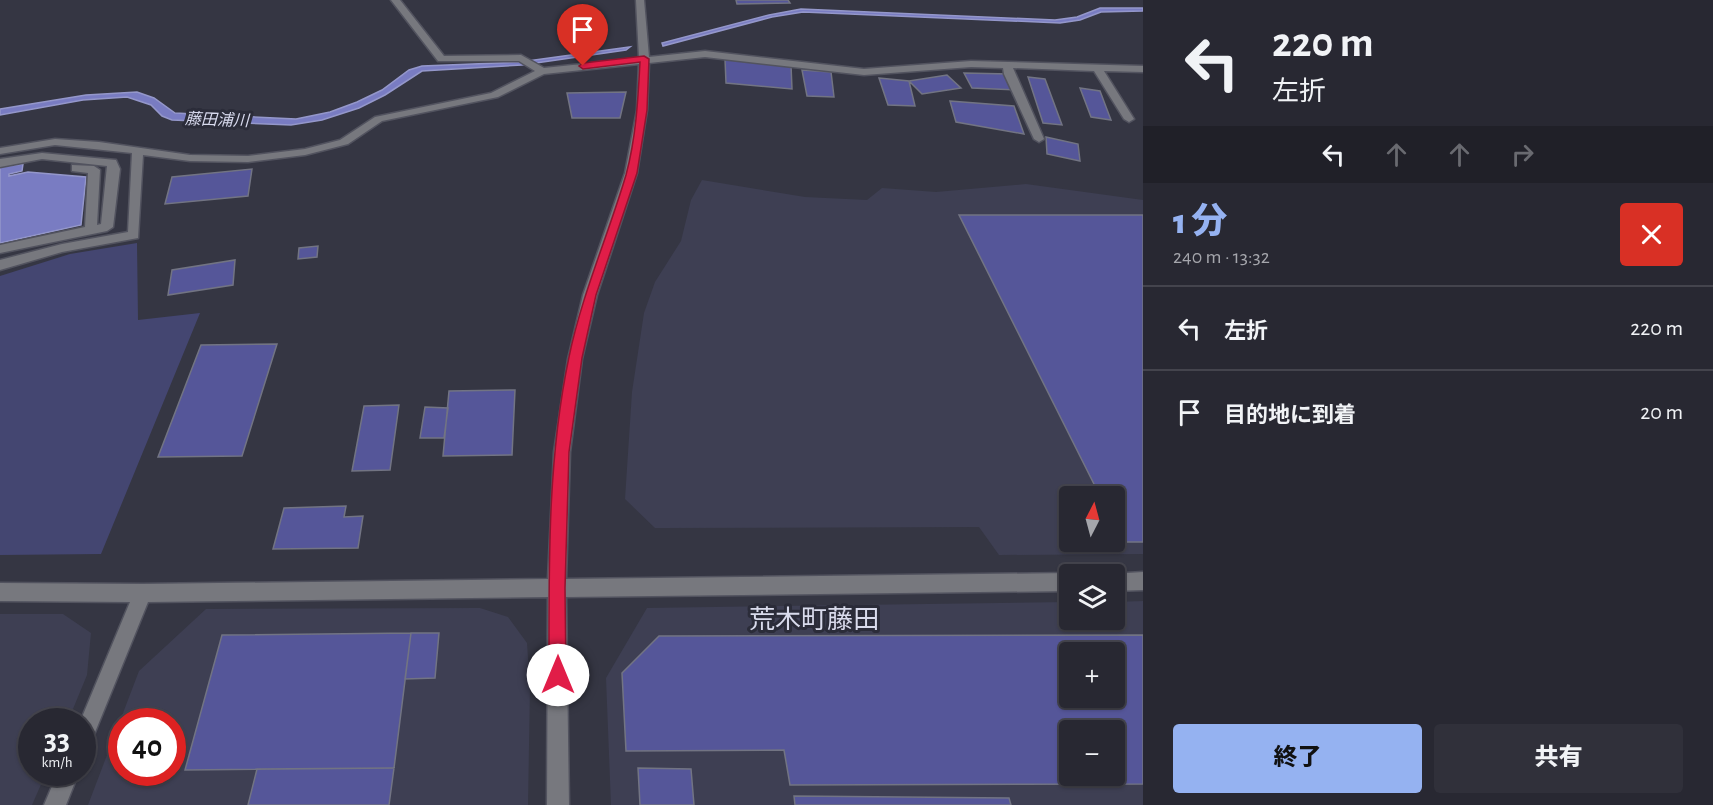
<!DOCTYPE html>
<html lang="ja">
<meta charset="utf-8">
<style>
body{margin:0;font-family:"Alegreya Sans","Noto Sans JP",sans-serif;background:#30303a;color:#f1f3f6;height:100vh;display:flex;flex-direction:column;font-size:22px;white-space:nowrap}
*{box-sizing:border-box;margin:0}
p{font-size:20px;color:#a5a6ac}
.icon{flex:none;width:33px;height:33px;fill:none;stroke:currentColor;stroke-width:2;stroke-linecap:round;stroke-linejoin:round}
.map{position:relative;flex:1;overflow:hidden}
.drawer{display:flex;flex-direction:column;background:#282832;width:570px}
.drawer>*{flex:none}
.top-card{background:#282832;color:#f1f3f6;overflow:hidden}
.needle{width:39px;rotate:6deg}
.buttons{position:absolute;left:1059px;top:486px;display:grid;gap:12px}
.buttons a{display:grid;place-items:center;width:66px;height:66px;border-radius:6px;background:#282832;box-shadow:0 2px 4px #0004,0 0 0 2px #44444d;font-size:30px}
.speed{position:absolute;left:18px;top:708px;display:flex;gap:12px;font-size:30px;font-weight:700;text-align:center}
.speed>*{display:grid;place-content:center;width:78px;height:78px;border-radius:50%;background:#282832;box-shadow:0 2px 4px #0004,0 0 0 2px #44444d;line-height:1}
.speed small{font-size:15px;font-weight:400}
.speed .limit{border:9px solid #d22;background:#fff;color:#111}
.pin{position:absolute;display:grid;place-items:center;width:51px;height:51px;color:#fff;margin:-62px -26px;border-radius:50% 50% 50% 0;rotate:-45deg;box-shadow:0 0 6px #0007}
.pin .icon{rotate:45deg}
.me{position:absolute;width:66px;margin:-33px;rotate:0deg;stroke-linejoin:round;filter:drop-shadow(0 0 4px #0008)}
.turn{display:flex;align-items:center;gap:21px;height:126px;padding:0 30px;font-size:27px}
.turn .icon{width:78px;height:78px;stroke-width:2.5}
.turn b{display:block;font-size:42px;line-height:51px}
.lanes{display:flex;align-items:center;height:57px;padding:0 30px;background:#0003;justify-content:center;gap:30px;direction:ltr}
.lanes .off{opacity:.35}
.round{display:grid;place-items:center;flex:none;width:63px;height:63px;border-radius:6px;background:#30303a}
.overview{display:flex;align-items:center;justify-content:space-between;height:102px;padding:0 30px}
h1{font-size:36px;font-weight:800;line-height:45px;color:#95b2f1}
.primary-button{display:flex;gap:12px;margin-top:auto;padding:12px 30px}
.primary-button a{flex:1;height:69px;border-radius:6px;background:#95b2f1;color:#111;font-size:24px;font-weight:800;line-height:69px;text-align:center}
.primary-button a+a{background:#30303a;color:#f1f3f6}
ul{padding:0;list-style:none}
li{display:flex;align-items:center;gap:18px;height:84px;padding:0 30px;border-top:2px solid #44444d}
li div{flex:1}
li b{display:block;font-size:22px}
li em{font-style:normal}
main{display:flex;flex:1;min-height:0}
.map>svg:first-child{display:block}
.built{fill:#3e3f53;fill-rule:evenodd}
.green{fill:#444671}
.water{fill:#797cc2;stroke:#9497ca;stroke-width:1.5}
.building{fill:#555699;stroke:#727483;stroke-width:1.5;fill-rule:evenodd}
.lines{fill:none;stroke-linecap:round;stroke-linejoin:round}
.minor-casing{stroke:#52535f;stroke-width:3}
.minor{fill:#77787e;fill-rule:evenodd}
.route{fill:#e11d48;stroke:#92132f;stroke-width:1.5}
.labels{text-anchor:middle;stroke-width:6;stroke-linejoin:round;paint-order:stroke}
.far-water-label{font-size:16px;font-style:italic;fill:#d8daee;stroke:#2b2c39}
.near-quarter-label{font-size:26px;fill:#d9dbec;stroke:#2b2c39}
</style>
<main>
<div class="map">
<svg width="1143" height="805" viewBox="0 0 1143 805">
<rect width="100%" height="100%" fill="#353643"/>
<path class="built" d="M702,180L805,197L867,200L882,188L936,192L1026,184L1143,200V554L999,555L979,527L655,528L625,499L632,392L644,313L655,282L681,241L691,200ZM1070,496H1114V542H1070Z
M1143,601V805H611L606,678L647,608L1069,602L1070,620H1114L1115,602ZM1070,652H1114V698H1070ZM1070,730H1114V776H1070Z
M480,608L508,617L527,643L530,687L528,805H88L139,671L206,609ZM122,722H172V772H122Z
M0,614H63L91,633L87,675L68,721L32,722V772L46,773L32,805H0Z"/>
<path class="green" d="M137,243L138,320L200,313L101,554L0,555V276L70,254Z"/>
<path class="water" d="M1100,8H1143V11L1101,12L1080,20L1060,23L803,12L772,17L663,46L662,43L769,15L801,9L1055,20L1077,17Z
M630,47L626,50L522,65L422,71L385,95L359,108L322,120L291,125L172,120L162,116L151,105L127,97L83,100L0,115V109L86,95L137,92L154,98L175,113L296,119L330,112L357,102L382,90L409,70L422,66L520,62Z
M23,164L22,171L9,174V176L28,172L86,177L81,225L0,243V167Z"/>
<path class="building" d="M736,0H788L790,3L737,4Z
M725,59L791,65L792,89L726,83Z
M802,70L831,72L834,97L807,96Z
M964,73L1009,74L1017,90L972,88Z
M947,75L961,88L922,94L909,81Z
M1028,77L1045,79L1062,125L1043,123Z
M879,78L909,81L915,106L888,105Z
M1080,88L1100,91L1111,120L1091,117Z
M626,92L620,118H572L567,93Z
M950,101L1014,106L1024,134L956,122Z
M1046,137L1078,144L1080,161L1047,154Z
M252,169L248,196L165,204L172,177Z
M959,215H1143V542H1123L1114,525V496H1100Z
M318,246L317,257L298,259L299,248Z
M235,260L233,285L168,295L172,270Z
M277,344L242,456L158,457L201,345Z
M515,390L512,455L443,456L449,391Z
M399,405L390,470L352,471L364,406Z
M425,407L448,408L444,438H420Z
M346,506L344,517L363,516L358,548L273,549L284,508Z
M411,633L394,768L185,770L222,635Z
M411,633H439L435,678L405,679Z
M1143,635V784L790,785L784,750L626,751L622,673L659,636ZM1070,652H1114V698H1070ZM1070,730H1114V776H1070Z
M394,768L389,805H248L257,769Z
M638,768L691,769L694,805H640Z
M794,796L1009,798L1011,805H795Z"/>
<g class="lines">
<g class="minor-casing">
<path id="minor" d="M391,0H400L444,56L521,55L544,68L639,58L636,0H644L649,57L705,51L864,69L971,61L1143,66V72L1104,71L1134,119L1129,122L1124,119L1094,71L1013,68L1044,139L1039,142L1034,139L1004,74L1003,68L971,67L864,75L705,57L649,63L647,110L637,173L597,295L582,359L570,452L566,579L1070,573L1073,574H1070V591L566,597L569,805H547L548,597L148,602L89,747L82,750V722H80L130,602L0,601V583L143,584L548,579L554,452L568,359L583,295L625,173L637,110L639,64L544,74L498,97L382,121L348,144L305,155L248,162L190,161L143,155L138,238L62,252L0,270V260L62,244L128,232L132,153L55,145L0,154V148L55,139L99,142L190,155L248,156L305,149L340,140L375,117L491,93L535,71L519,61H438Z
M42,153L116,160L120,169L113,227L107,231L0,253V245L85,227L88,173L72,171V165L94,166L100,170L97,225L101,224L107,166L42,159L0,167V159Z
M1143,572V590L1114,591V574H1111Z
M58,772H79L66,805H44Z"/>
</g>
<use href="#minor" class="minor"/>
</g>
<path class="route" d="M644,56L649,59L647,110L637,173L596,295L582,358L569,452L565,588L566,675L564,681L558,684L551,681L549,675C549,569 547,461 569,357C582,294 608,236 626,175C636,138 638,100 640,62L583,69L579,66L583,63Z"/>
<g class="labels">
<g class="far-water-label">
<text transform="translate(217 119) rotate(2)" y="6">藤田浦川</text>
</g>
<g class="near-quarter-label">
<text x="814" y="628">荒木町藤田</text>
</g>
</g>
</svg>
<div class="buttons">
<a><svg class="needle" viewBox="-14 -14 28 28"><path d="M0-13l5 13h-10z" fill="#e53935"/><path d="M0 13l5-13h-10z" fill="#a5a6ac"/></svg></a>
<a><svg class="icon" aria-label="layers" viewBox="0 0 24 24"><path d="M12 4l9 5-9 5-9-5zM3 14l9 5 9-5"/></svg></a>
<a>+</a>
<a>−</a>
</div>
<div class="speed"><div>33<small>km/h</small></div><div class="limit">40</div></div>
<div class="pin" style="left:583px;top:66px;background:#d93025"><svg class="icon" aria-label="arrive" viewBox="0 0 24 24"><path d="M6 21V4h12l-3 4 3 4H6"/></svg></div>
<svg class="me" style="left:558px;top:675px" viewBox="-20 -20 40 40"><circle r="19" fill="#fff"/><path d="M0-13L10 11 0 6-10 11z" fill="#e11d48"/></svg>
</div>
<section class="drawer">
<div class="top-card">
<div class="turn"><svg class="icon" aria-label="left" viewBox="0 0 24 24"><path d="M17 20v-9H6M10 6l-5 5 5 5"/></svg><div><b>220 m</b>左折</div></div>
<div class="lanes"><svg class="icon" aria-label="left" viewBox="0 0 24 24"><path d="M17 20v-9H6M10 6l-5 5 5 5"/></svg><svg class="icon off" aria-label="ahead" viewBox="0 0 24 24"><path d="M12 20V5M6 11l6-6 6 6"/></svg><svg class="icon off" aria-label="ahead" viewBox="0 0 24 24"><path d="M12 20V5M6 11l6-6 6 6"/></svg><svg class="icon off" aria-label="right" viewBox="0 0 24 24"><path d="M7 20v-9h11M14 6l5 5-5 5"/></svg></div>
</div>
<div class="overview"><div><h1>1 分</h1><p>240 m · 13:32</p></div><a class="round" style="background:#d93025;color:#fff"><svg class="icon" aria-label="close" viewBox="0 0 24 24"><path d="M6 6l12 12M18 6L6 18"/></svg></a></div>
<ul>
<li><svg class="icon" aria-label="left" viewBox="0 0 24 24"><path d="M17 20v-9H6M10 6l-5 5 5 5"/></svg><div><b>左折</b></div><em>220 m</em></li>
<li><svg class="icon" aria-label="arrive" viewBox="0 0 24 24"><path d="M6 21V4h12l-3 4 3 4H6"/></svg><div><b>目的地に到着</b></div><em>20 m</em></li>
</ul>
<div class="primary-button"><a>終了</a><a>共有</a></div>
</section>
</main>
